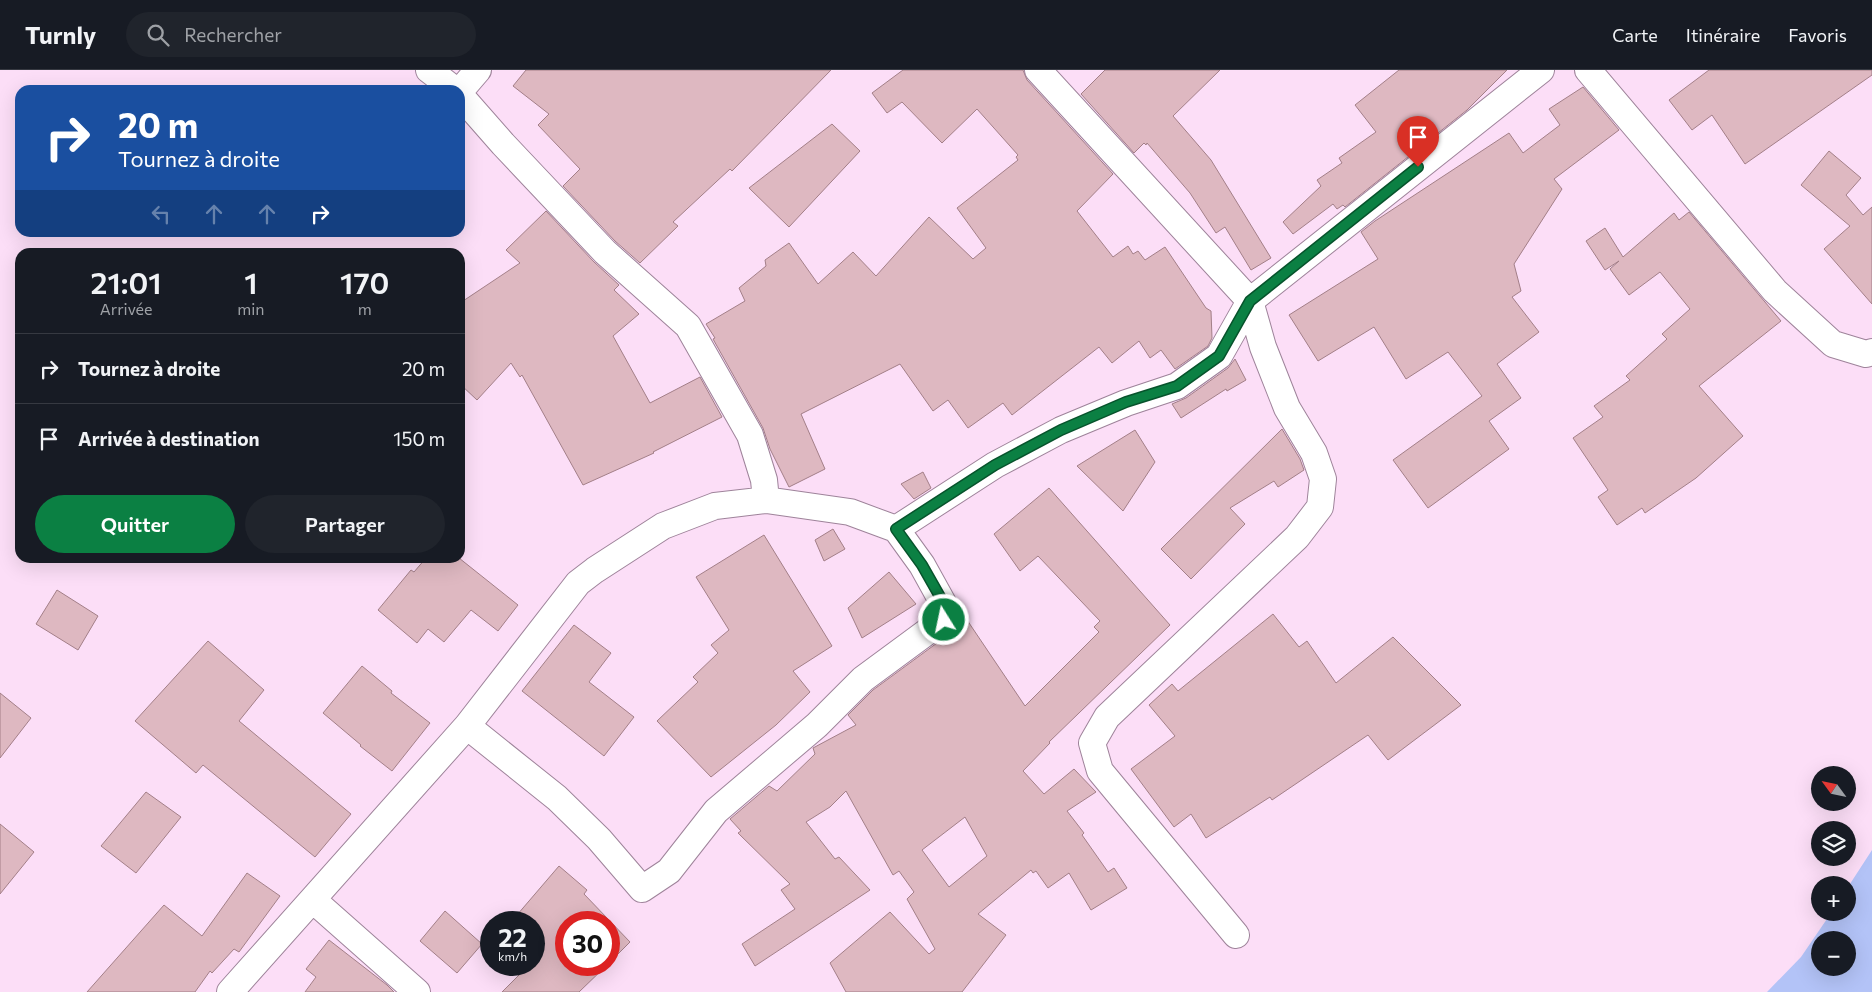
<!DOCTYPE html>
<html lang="fr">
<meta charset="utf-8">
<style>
body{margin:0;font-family:Commissioner,sans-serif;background:#20242c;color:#f1f3f6;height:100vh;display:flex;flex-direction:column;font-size:19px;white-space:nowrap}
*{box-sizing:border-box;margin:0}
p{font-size:16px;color:#9ea1a6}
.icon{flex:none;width:28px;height:28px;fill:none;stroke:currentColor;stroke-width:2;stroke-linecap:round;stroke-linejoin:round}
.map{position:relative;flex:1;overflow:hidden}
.sheet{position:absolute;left:15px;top:178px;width:450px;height:315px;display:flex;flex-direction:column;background:#171b24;border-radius:15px;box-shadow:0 5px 20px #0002}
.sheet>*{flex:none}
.banner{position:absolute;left:15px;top:15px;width:450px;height:152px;border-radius:15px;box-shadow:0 5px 20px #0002;background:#1a4fa0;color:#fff;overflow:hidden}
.needle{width:32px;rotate:303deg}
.fabs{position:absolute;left:1811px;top:696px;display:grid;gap:10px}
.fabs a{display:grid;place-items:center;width:45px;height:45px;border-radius:50%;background:#171b24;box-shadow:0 5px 20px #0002;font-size:25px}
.speed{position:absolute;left:480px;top:841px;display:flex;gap:10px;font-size:25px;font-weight:700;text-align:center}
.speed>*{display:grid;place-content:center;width:65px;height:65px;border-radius:50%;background:#171b24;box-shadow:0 5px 20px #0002;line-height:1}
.speed small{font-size:12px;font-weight:400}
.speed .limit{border:8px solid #d22;background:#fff;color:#111}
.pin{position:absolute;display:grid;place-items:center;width:42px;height:42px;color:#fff;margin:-51px -21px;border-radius:50% 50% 50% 0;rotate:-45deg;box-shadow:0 0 5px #0007}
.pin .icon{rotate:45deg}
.me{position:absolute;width:55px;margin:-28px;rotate:350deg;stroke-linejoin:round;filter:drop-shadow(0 0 4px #0008)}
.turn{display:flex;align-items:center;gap:18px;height:105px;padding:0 20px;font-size:22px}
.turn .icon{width:65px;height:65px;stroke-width:2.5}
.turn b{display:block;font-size:35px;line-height:42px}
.lanes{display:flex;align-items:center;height:48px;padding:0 20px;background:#0003;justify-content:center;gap:25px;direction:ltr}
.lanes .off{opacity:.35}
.eta{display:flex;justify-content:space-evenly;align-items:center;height:85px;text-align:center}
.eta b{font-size:30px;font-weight:600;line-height:35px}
.button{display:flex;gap:10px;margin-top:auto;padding:10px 20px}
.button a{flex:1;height:58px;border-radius:30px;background:#0b8043;color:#fff;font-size:20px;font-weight:600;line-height:58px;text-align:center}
.button a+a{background:#20242c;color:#f1f3f6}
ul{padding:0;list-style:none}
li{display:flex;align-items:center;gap:15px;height:70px;padding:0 20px;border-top:1px solid #363941}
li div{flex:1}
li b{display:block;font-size:19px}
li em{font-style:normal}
header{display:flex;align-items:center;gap:30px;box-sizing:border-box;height:70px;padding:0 25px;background:#171b24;border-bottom:1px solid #363941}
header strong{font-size:24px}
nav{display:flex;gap:28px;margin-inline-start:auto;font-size:18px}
.search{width:350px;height:45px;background:#20242c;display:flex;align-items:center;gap:12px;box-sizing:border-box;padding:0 18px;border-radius:28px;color:#9ea1a6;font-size:19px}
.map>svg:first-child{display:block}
.water{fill:#b3c3f7;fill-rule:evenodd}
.building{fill:#deb8c1;stroke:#a37f88;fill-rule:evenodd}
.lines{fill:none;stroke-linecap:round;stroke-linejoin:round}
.street-casing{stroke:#9e839a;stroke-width:28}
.street{stroke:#fff;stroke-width:26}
.route-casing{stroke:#07532c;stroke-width:12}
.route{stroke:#0b8043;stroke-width:9}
</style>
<header>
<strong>Turnly</strong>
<div class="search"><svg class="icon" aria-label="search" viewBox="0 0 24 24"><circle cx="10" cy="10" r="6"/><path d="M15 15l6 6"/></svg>Rechercher</div>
<nav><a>Carte</a><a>Itinéraire</a><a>Favoris</a></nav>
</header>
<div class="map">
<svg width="1872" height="922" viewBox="0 0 1872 922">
<rect width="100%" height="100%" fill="#fcdef7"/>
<path class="water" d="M1872,780V922H1767L1801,887L1831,843L1848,842V817ZM1820,870H1848V898H1820Z"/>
<path class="building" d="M526,0H831L732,101L730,99L673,152L678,156L640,193L615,171L563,116L580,99L538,55L549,44L513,16Z
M903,0H1023L1027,10L1113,104L1077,141L1113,187L1128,176L1133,184L1138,181L1145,190L1165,177L1206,238L1211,241L1212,268L1208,276L1175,299L1161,280L1150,288L1139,271L1112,293L1099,277L1012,345L1003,333L968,358L948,330L933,341L900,294L801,344L825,399L789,417L770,379L763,358L713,269L715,268L706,254L745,231L739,218L766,196L765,190L789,173L818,214L853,182L876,206L929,147L973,189L986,178L957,138L1018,90L1016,87L1018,85L977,39L942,73L902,32L887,43L872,23Z
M1105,0H1220L1173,46L1211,90L1271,188L1251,200L1225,157L1216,163L1190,123L1147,73L1146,75L1144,73L1134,83L1081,24Z
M1399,0H1507L1467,40L1345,137L1343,135L1337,139L1333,134L1293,164L1283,152L1321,116L1317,110L1342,93L1339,88L1376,62L1355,35Z
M1709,0H1872V5L1745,94L1712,45L1692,60L1669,30Z
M1583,17L1619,60L1554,109L1562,119L1514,194L1521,221L1512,227L1539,262L1497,294L1521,328L1489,351L1509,379L1428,438L1393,390L1482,326L1448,282L1406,309L1374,257L1318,291L1289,245L1378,189L1361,162L1375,151L1509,63L1523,83L1560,55L1549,39Z
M832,54L860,81L789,157L749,118Z
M1829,81L1861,108L1846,125L1863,145L1872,137V234L1824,179L1850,156L1801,115Z
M546,141L594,192L619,215L614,220L639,244L613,266L650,333L700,307L722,347L653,382L654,383L583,415L522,305L520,307L511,293L477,330L460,314V233L520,193L506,180Z
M1689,142L1781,251L1699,316L1743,366L1696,408L1645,443L1642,438L1617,455L1598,427L1608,420L1573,368L1603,347L1594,336L1630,310L1626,306L1667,269L1662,264L1690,239L1660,202L1629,225L1610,199L1619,191L1605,200L1586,171L1605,158L1623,187L1674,143L1679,150Z
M1235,289L1246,310L1227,321L1226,319L1181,348L1172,334L1186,328L1228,298Z
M1282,359L1300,389L1304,400L1278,417L1274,411L1230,438L1245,454L1191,509L1161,479Z
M1135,360L1155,392L1123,441L1077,396Z
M923,402L931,418L914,429L901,414Z
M1049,418L1170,555L1049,672L1050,673L1023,701L1044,724L1074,699L1096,722L1067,741L1084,763L1082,765L1108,802L1114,798L1127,818L1091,840L1069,803L1048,818L1036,801L1033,803L1031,800L978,844L1006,865L962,922H846L830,893L890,842L929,884L935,879L907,829L914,822L899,801L893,805L846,721L830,737L806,752L835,789L839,787L870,820L755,896L742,874L795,839L781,820L790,814L738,763L741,761L730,749L769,716L777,721L815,684L813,678L856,655L848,645L873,620L952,562L957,553L965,547L1025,636L1099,562L1094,557L1100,551L1038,486L1020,501L994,464ZM965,747L987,786L949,817L922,780Z
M833,459L845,479L824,491L815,470Z
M764,465L832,576L793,601L810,622L776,655L711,707L657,651L698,612L693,607L718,583L711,575L729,560L696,507Z
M426,488H459L518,535L498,561L471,540L444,572L428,559L417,573L378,540L411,500L414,502Z
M889,502L916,534L862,568L848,538Z
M57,520L98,546L78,580L36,554Z
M1273,544L1299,577L1307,571L1336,613L1393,567L1461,635L1388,690L1368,665L1272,730L1270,727L1206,768L1191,744L1174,757L1131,699L1175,666L1149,635L1172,614L1178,621Z
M574,555L611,583L589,612L634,647L604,686L522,621Z
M208,571L264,620L239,651L351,744L315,787L203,695L196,703L135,651Z
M362,596L392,621L391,623L430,653L392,701L360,676L361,675L323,643Z
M0,623L31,648L0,688Z
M146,722L181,747L136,803L101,776Z
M0,754L34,782L0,824Z
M559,796L587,820L584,824L630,872L609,893V852H566V895H607L579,922H502L529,895H534V852H511Z
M247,803L280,826L239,882L234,879L212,903L210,901L195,922H87L164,835L202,866Z
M445,841L482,874L457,903L420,871Z
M329,870L387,915L394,922H305L316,907L306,899Z"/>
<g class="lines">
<g class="street-casing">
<path id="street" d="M429,0L455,20
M1038,0L1250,231L1263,277L1287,338L1314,383L1323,409L1320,437L1297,467L1107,647L1092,673L1100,701L1236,865
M1588,0L1775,221L1833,274L1866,284L1872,282
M460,21L478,0
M460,25L503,74L605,182L688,256L750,365L764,410L766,430
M467,656L557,728L599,769L642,819L669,801L716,741L817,655L863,609L943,550V533L922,495L896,459
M313,830L417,922
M230,922L467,656L578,513L595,500L663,456L715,436L766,430L850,442L896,459L995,395L1061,360L1126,333L1177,316L1219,286L1250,231L1541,0"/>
</g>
<use href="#street" class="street"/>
</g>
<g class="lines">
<g class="route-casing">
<path id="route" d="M944,550L943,532L922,495L896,459L995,395L1061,360L1126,332L1177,316L1219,286L1250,231L1418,97"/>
</g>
<use href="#route" class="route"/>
</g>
</svg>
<div class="fabs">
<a><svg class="needle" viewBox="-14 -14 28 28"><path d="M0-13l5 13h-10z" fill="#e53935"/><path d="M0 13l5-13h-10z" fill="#9ea1a6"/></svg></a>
<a><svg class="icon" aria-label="layers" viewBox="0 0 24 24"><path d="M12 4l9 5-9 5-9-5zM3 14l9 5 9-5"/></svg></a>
<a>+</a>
<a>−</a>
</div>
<div class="speed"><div>22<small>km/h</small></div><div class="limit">30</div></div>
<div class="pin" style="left:1418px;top:97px;background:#d93025"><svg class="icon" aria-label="arrive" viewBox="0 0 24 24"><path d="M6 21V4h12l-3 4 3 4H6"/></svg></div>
<svg class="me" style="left:944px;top:550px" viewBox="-20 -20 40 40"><circle r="17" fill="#0b8043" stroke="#fff" stroke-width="3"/><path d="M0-11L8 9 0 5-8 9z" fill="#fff"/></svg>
<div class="banner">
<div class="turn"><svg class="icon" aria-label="right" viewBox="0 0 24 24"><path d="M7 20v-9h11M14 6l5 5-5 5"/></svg><div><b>20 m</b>Tournez à droite</div></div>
<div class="lanes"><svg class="icon off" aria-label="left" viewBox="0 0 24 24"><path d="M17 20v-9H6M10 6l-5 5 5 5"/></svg><svg class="icon off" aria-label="ahead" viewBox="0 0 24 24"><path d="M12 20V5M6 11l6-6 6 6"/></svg><svg class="icon off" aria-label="ahead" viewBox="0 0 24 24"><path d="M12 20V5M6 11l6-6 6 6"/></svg><svg class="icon" aria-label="right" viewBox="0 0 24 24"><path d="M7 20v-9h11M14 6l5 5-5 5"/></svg></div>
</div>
<section class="sheet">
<div class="eta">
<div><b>21:01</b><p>Arrivée</p></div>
<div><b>1</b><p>min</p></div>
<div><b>170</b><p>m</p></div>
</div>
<ul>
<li><svg class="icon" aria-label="right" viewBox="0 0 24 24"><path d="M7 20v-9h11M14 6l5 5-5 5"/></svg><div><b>Tournez à droite</b></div><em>20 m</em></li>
<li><svg class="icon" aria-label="arrive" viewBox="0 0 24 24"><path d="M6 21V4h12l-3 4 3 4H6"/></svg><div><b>Arrivée à destination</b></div><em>150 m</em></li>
</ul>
<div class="button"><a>Quitter</a><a>Partager</a></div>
</section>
</div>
